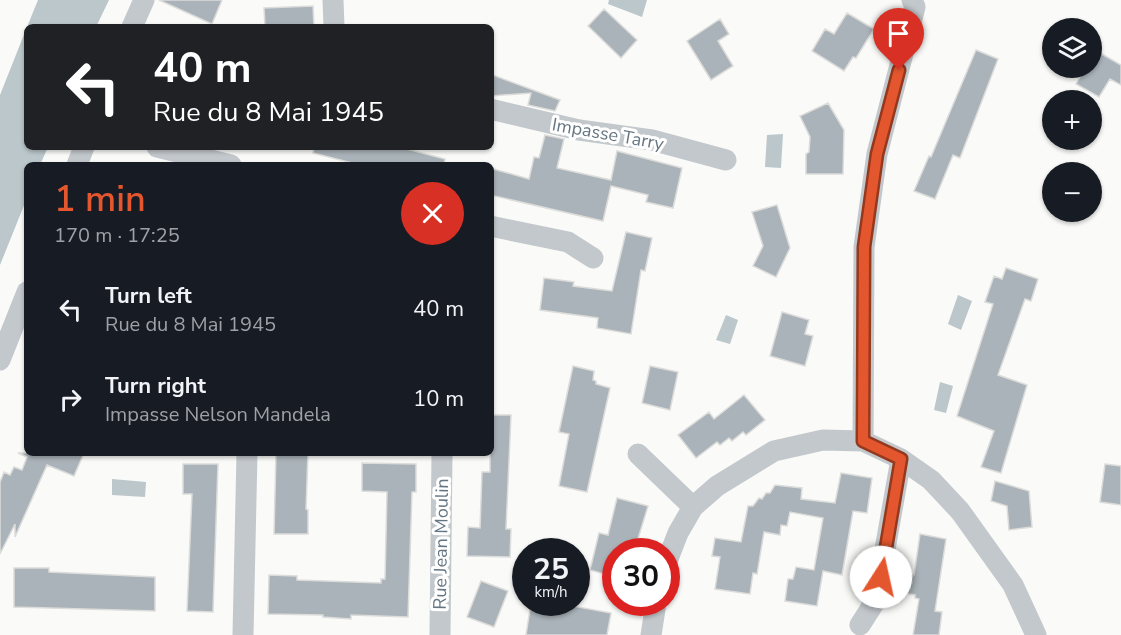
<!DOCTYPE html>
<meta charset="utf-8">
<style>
body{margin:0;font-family:"Nunito Sans",sans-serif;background:#242831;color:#f1f3f6;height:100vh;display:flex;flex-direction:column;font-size:22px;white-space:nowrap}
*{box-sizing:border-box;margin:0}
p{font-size:20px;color:#9ea1a6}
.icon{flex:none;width:33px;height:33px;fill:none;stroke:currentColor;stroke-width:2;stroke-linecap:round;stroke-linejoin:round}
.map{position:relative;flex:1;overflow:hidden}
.panel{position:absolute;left:24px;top:162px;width:470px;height:294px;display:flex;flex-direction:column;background:#171b24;border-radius:9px;box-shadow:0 2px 4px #0004}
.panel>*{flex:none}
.guide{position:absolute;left:24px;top:24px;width:470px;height:126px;border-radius:9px;box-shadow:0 2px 4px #0004;background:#202124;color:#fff;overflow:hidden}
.controls{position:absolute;left:1042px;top:18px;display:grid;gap:12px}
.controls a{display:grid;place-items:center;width:60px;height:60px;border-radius:50%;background:#171b24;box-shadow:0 2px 4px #0004;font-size:30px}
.speed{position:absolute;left:512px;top:538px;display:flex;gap:12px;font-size:30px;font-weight:700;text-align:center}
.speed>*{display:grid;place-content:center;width:78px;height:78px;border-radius:50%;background:#171b24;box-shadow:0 2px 4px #0004;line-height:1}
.speed small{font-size:15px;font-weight:400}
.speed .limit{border:9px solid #d22;background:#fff;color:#111}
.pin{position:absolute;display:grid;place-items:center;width:51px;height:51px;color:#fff;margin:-62px -26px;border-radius:50% 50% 50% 0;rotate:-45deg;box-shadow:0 0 6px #0007}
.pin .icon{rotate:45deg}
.me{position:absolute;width:66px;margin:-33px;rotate:10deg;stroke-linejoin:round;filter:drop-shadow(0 0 4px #0008)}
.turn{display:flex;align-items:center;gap:21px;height:126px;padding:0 30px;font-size:27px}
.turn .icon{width:78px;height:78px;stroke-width:2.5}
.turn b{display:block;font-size:42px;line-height:51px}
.round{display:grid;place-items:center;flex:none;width:63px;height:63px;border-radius:32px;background:#242831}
.overview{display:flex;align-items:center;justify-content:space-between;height:102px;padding:0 30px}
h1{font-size:36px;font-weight:600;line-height:45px;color:#e4572e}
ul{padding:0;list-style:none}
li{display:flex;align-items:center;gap:18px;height:90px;padding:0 30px}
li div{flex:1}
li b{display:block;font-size:22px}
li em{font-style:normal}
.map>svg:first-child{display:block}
.water{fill:#bbc7cb}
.building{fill:#aab3b9;stroke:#dcdcda;stroke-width:1.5}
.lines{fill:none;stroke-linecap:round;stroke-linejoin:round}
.minor{stroke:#c3c8cc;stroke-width:21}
.route-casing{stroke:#94391e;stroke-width:15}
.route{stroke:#e4572e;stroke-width:10}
.labels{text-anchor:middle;stroke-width:6;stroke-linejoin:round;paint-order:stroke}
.street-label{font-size:18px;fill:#657683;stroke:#fff}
</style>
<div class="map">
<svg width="1121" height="635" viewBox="0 0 1121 635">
<rect width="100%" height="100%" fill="#fafaf8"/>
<path class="water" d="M38,0H109L96,27H27Z
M609,0H647L642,17L608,4Z
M27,27V147H48L40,165H27V198L0,265V95Z
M783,134L781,168L765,167L767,135Z
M958,295L972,301L961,330L948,324Z
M726,315L738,320L730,344L716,340Z
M940,382L953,386L946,413L934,410Z
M112,479L146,482L145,497L112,495Z"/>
<path class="building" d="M159,0H222L212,24Z
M313,6L314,27H265L264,8Z
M604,9L637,40L621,58L588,26Z
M847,13L874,29L856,58L853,57L844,71L812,51L825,29L834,34Z
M720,19L729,34L718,41L733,66L711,80L687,41Z
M976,50L998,59L960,158L953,155L935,199L914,191L929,156L931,157Z
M1095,50L1121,65V85L1110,79L1099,97L1076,84L1085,68H1092V56Z
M490,74L560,100L555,111L528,105L531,93L490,96Z
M828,103L844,130L843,174H806V154L809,152L810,137L800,116Z
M545,135L564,139L557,168L611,180L617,151L682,168L673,208L646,202L648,195L611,186L603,221L490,195V168L529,179L534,157L539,158Z
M314,147H399L445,159L444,165H360L313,153Z
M777,205L790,248L776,277L753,266L763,246L752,212Z
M626,232L652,238L645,271L641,270L631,334L597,328L598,318L540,310L544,278L574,282L573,286L612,291Z
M1006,268L1038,279L1031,301L1025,299L998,375L1027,385L1001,473L981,467L994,431L957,416L993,304L985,302L994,276L1002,279Z
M782,312L809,320L805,334L813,336L805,366L770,356Z
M573,366L594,371L593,380L596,381V384L610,388L587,492L559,486L569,434L559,432Z
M650,366L678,372L670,410L642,403Z
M744,395L765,420L746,435L743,432L732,441L729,438L720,445L717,442L696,458L678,435L709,412L714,419Z
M490,415H511L506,529H511L510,557L467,556L468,527L480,528L482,472H490Z
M18,453H84L74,476L47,465L15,537V524L0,554V482L4,472L10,475L14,467L22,470L27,457Z
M276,453H308L306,509L308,510V534H274Z
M362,463L416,464V492H412L408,617L351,615V619L323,617V615L268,614L269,575L297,576V580L381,583V579H385L387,492L362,491Z
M183,464H218L213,612L187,611L192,494H183Z
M1105,464L1121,466V505L1100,502Z
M841,473L872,478L867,513L853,511L842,575L823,571L817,606L785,601L788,579H793L796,567L814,570L823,518L790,512L787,526L781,525L780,535L764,532L757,574L753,573L750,594L715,589L720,557L712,556L715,538L741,542L748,506H753L759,498L762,499L766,493H770L775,485L802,488L801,499L835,503Z
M995,481L1029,491L1032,527L1009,530L1007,506L991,501Z
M617,498L648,506L637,542L650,545L649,552H615V577L590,570L599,533L608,535Z
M920,534L946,539L935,611L942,612L939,635H913L919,599L915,598V595L896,592L899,573L914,575Z
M14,568H49V572L155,577V611L14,607Z
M481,581L508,591L494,627L467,617Z
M531,603H568L567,605L611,613L607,635H526Z"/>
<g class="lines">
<path class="minor" d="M333,0L334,27
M132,27L144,0
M490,109L579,130L652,140L726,160
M157,147L231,165
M77,165L84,147
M490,226L568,242L593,258
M0,360L27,292
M863,441L864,247L877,154L915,7L912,0
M638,454L693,507
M666,564L678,533L693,507L717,486L774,451L823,440L863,441L901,459L931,480L960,511L1013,585L1036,635
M860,625L876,600L901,459
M243,635L247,453
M440,635L442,453
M651,635L656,603"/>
</g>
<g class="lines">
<g class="route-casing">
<path id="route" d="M881,577L901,459L863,441L864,247L877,154L899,70"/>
</g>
<use href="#route" class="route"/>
</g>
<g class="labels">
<g class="street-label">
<text transform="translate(608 134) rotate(10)" y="6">Impasse Tarry</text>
<text transform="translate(441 544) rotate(-89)" y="6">Rue Jean Moulin</text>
</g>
</g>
</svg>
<div class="controls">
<a><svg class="icon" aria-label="layers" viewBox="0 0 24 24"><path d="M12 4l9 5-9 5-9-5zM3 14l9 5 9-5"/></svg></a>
<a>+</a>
<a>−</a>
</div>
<div class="speed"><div>25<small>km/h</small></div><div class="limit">30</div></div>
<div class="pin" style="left:899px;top:70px;background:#d93025"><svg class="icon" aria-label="arrive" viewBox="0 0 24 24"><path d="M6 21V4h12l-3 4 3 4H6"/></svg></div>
<svg class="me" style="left:881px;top:577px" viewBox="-20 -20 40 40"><circle r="19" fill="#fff"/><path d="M0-13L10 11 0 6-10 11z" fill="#e4572e"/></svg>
<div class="guide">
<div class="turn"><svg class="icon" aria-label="left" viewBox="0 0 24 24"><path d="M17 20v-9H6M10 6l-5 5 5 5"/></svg><div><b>40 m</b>Rue du 8 Mai 1945</div></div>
</div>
<section class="panel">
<div class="overview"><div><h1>1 min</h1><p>170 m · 17:25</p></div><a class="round" style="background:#d93025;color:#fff"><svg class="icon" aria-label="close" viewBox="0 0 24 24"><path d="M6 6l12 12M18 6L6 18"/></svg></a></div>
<ul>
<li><svg class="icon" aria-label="left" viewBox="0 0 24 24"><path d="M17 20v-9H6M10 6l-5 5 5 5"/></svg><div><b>Turn left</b><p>Rue du 8 Mai 1945</p></div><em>40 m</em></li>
<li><svg class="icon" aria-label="right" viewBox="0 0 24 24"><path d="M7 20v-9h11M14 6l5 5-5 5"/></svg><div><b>Turn right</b><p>Impasse Nelson Mandela</p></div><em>10 m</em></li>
</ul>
</section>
</div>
